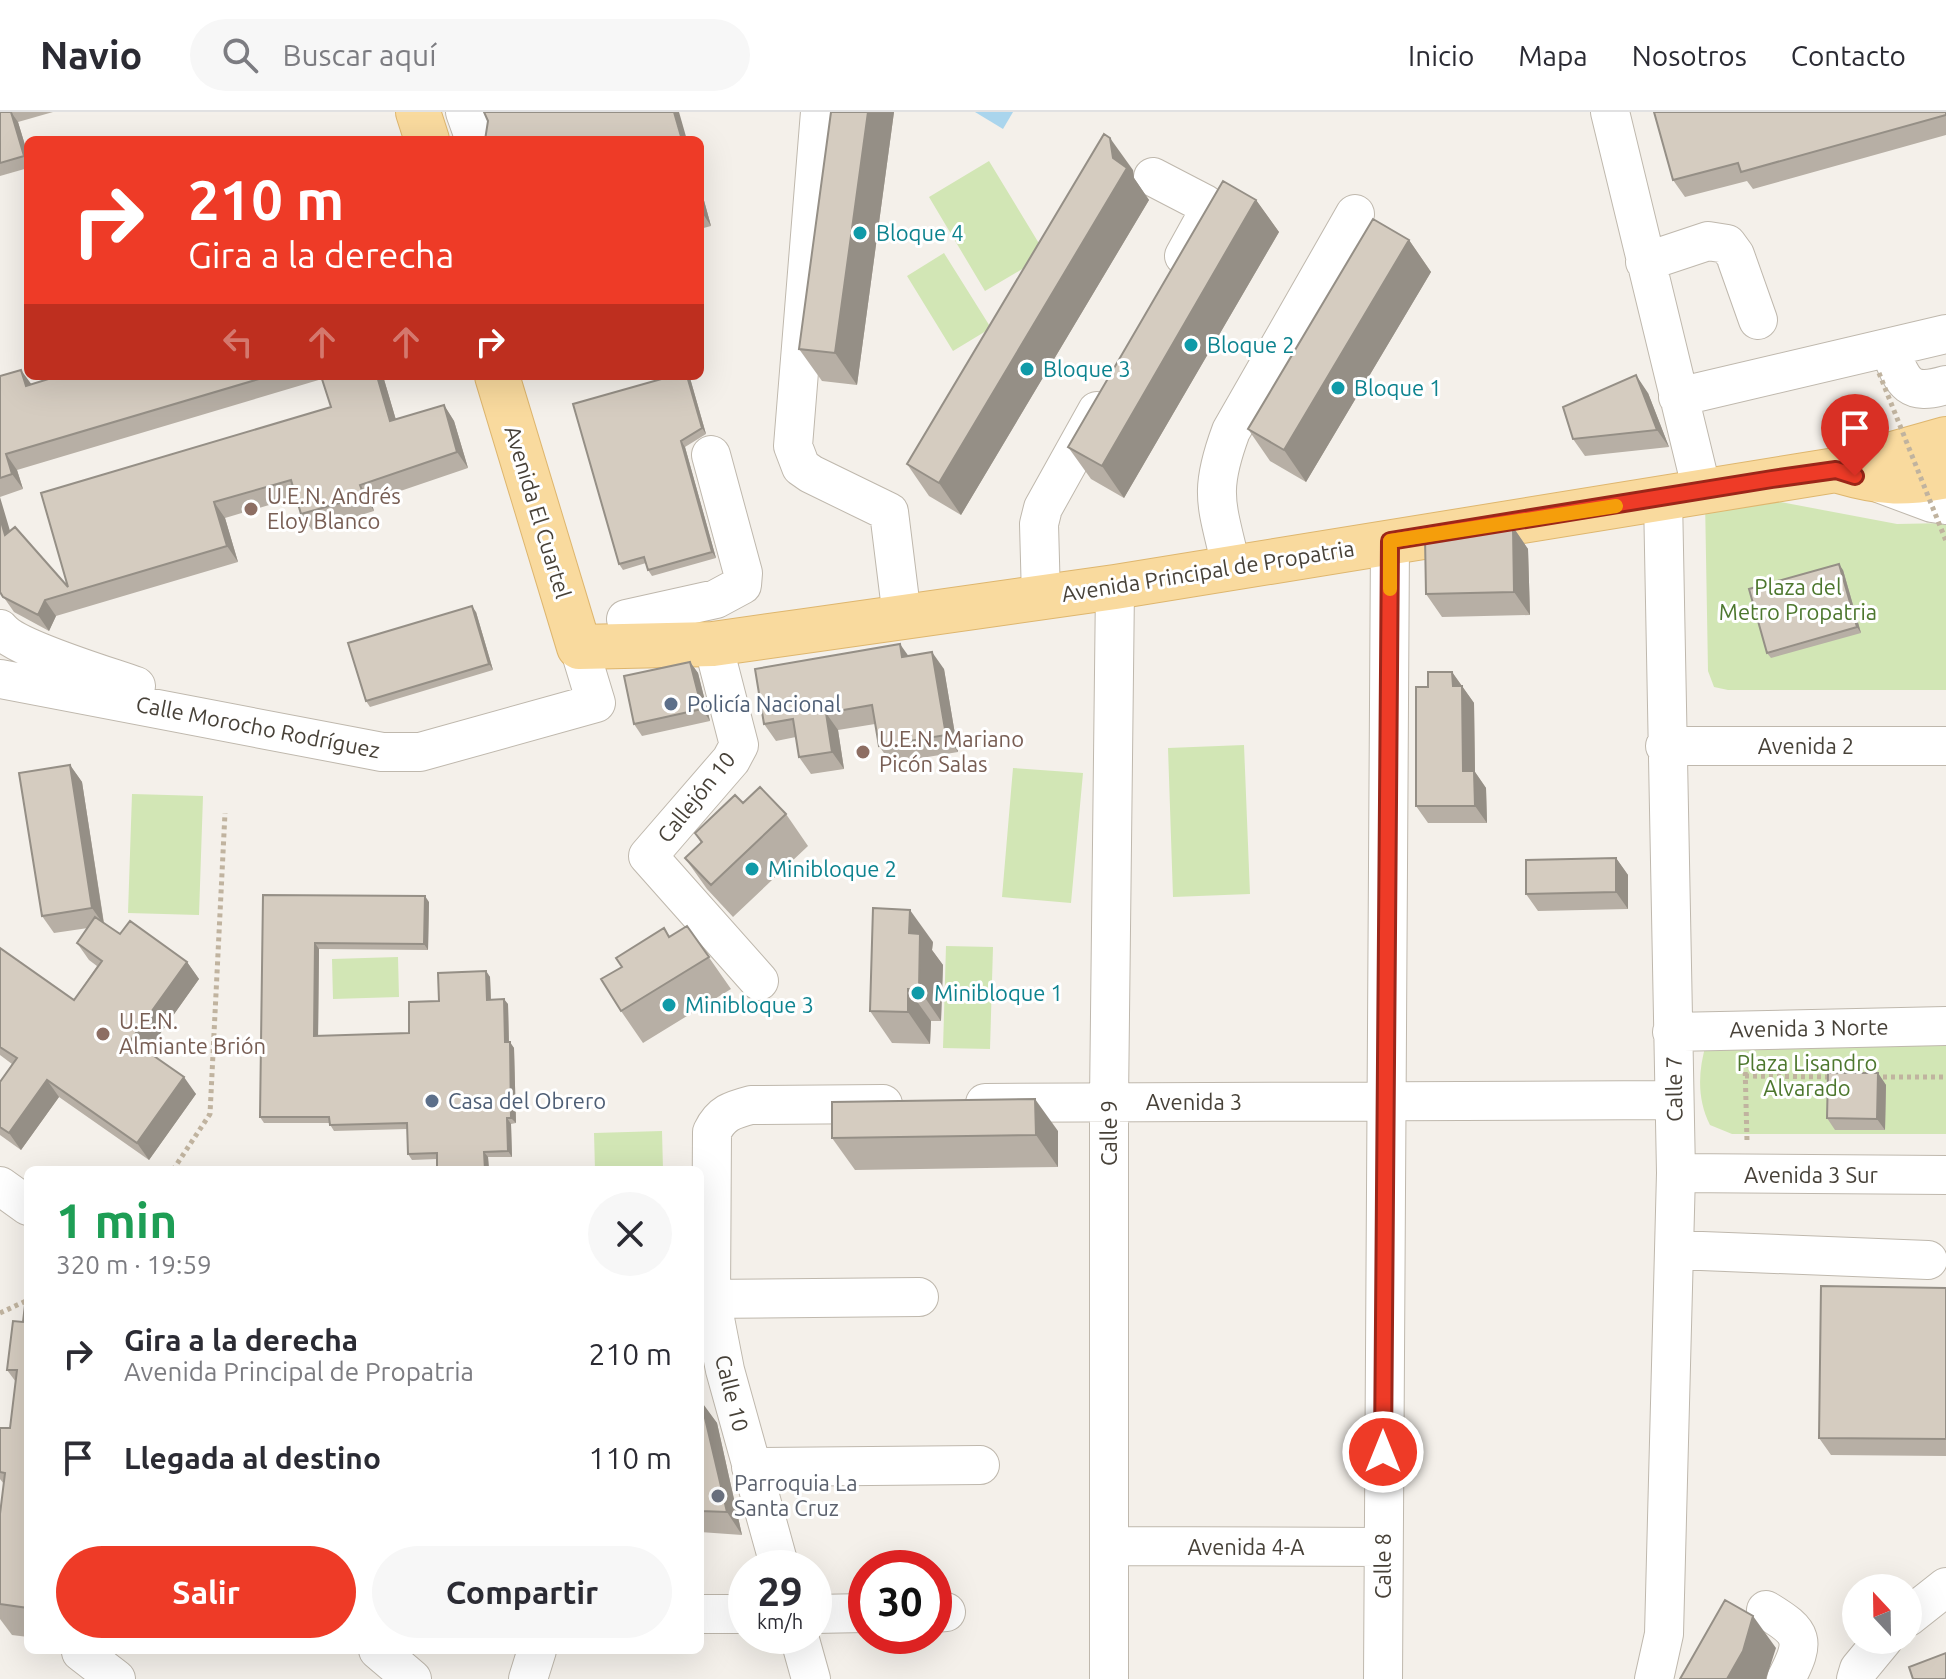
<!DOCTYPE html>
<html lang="es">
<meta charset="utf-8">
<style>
body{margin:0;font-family:Ubuntu,sans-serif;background:#f7f7f7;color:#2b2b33;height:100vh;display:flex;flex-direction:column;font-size:30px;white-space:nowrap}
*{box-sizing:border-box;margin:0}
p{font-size:26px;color:#7c7c81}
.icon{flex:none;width:44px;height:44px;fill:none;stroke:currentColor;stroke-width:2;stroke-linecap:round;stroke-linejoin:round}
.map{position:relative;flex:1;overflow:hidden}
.drawer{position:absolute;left:24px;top:1054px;width:680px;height:488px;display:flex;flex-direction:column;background:#fff;border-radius:12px;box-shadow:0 8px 32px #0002}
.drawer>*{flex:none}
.hud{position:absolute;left:24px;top:24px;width:680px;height:244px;border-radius:12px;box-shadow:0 8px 32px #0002;background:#ee3b27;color:#fff;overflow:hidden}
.needle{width:52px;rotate:338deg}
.controls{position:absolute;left:1842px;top:1462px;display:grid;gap:16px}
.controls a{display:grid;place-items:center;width:80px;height:80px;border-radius:50%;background:#fff;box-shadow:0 8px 32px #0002;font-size:40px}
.speed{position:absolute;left:728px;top:1438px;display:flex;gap:16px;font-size:40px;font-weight:700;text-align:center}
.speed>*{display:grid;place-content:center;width:104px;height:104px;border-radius:50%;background:#fff;box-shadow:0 8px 32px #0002;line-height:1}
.speed small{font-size:20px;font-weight:400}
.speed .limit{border:12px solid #d22;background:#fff;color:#111}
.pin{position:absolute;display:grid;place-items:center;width:68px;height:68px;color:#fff;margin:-82px -34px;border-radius:50% 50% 50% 0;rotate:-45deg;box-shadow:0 0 8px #0007}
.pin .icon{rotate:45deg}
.me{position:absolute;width:88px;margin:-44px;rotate:0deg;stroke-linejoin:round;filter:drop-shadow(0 0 6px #0008)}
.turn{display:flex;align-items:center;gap:28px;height:168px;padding:0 32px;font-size:36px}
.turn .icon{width:104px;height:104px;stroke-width:2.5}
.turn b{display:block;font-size:56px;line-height:68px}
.lanes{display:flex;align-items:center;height:76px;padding:0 32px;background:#0003;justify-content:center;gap:40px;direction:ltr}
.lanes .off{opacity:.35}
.round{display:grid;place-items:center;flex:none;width:84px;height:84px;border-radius:42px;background:#f7f7f7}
.headline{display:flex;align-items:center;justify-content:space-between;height:136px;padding:0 32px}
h1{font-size:48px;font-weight:600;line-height:60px;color:#1e9e55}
.primary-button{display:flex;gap:16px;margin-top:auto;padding:16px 32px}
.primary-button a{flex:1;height:92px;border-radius:48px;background:#ee3b27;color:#fff;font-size:32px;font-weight:600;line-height:92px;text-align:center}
.primary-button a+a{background:#f7f7f7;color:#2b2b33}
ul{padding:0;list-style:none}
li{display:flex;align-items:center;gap:24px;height:104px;padding:0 32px}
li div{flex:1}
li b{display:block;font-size:30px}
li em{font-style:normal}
header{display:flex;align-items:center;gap:48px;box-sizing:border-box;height:112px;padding:0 40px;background:#fff;border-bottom:2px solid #e1e1e2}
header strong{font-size:38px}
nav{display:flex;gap:44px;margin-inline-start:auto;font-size:28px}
.search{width:560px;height:72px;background:#f7f7f7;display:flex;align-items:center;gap:20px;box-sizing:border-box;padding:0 28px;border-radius:44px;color:#7c7c81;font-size:30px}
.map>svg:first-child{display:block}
.green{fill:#d2e6b5}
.water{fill:#aad5ed}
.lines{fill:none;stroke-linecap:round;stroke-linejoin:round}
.minor-casing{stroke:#bfb8ad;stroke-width:40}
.major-casing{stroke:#deb66e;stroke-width:46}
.path{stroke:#c0b39f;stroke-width:5;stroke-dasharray:4 4;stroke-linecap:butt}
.minor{stroke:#fff;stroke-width:38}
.major{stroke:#f9da9e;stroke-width:44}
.path-bridge{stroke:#c0b39f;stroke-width:5;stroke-dasharray:4 4;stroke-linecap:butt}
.wall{fill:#b7afa5}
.shaded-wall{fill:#958f86}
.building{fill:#d5ccc0;stroke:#958f86;stroke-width:2}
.route-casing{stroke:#9b2619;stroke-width:20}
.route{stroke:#ee3b27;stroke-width:14}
.slow{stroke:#f59e0b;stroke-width:14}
.culture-dot{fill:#0f9aa8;stroke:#fff;stroke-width:3}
.education-dot{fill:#8d6e63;stroke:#fff;stroke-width:3}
.service-dot{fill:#5c6f8a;stroke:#fff;stroke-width:3}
.worship-dot{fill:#6b7280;stroke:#fff;stroke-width:3}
.labels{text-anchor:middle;stroke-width:6;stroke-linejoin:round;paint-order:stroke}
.culture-label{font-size:22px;fill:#0d838f;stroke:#fff;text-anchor:start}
.education-label{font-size:22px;fill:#785e54;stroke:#fff;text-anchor:start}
.street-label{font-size:22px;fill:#474138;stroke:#fff}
.park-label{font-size:22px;fill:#4d772e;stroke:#fff}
.service-label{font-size:22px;fill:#4e5e75;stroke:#fff;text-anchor:start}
.worship-label{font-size:22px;fill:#5b616d;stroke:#fff;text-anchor:start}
</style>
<header>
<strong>Navio</strong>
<div class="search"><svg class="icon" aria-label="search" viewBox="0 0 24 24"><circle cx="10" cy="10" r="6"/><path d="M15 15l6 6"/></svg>Buscar aquí</div>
<nav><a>Inicio</a><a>Mapa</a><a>Nosotros</a><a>Contacto</a></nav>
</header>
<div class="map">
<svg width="1946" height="1567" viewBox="0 0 1946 1567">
<rect width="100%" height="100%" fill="#f4f0ea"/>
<path class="green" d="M989,49L1046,143L985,179L929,85Z
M944,141L991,216L953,239L907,164Z
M1754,385L1897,412L1946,411V578H1728L1714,575L1708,559L1705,387Z
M1244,633L1250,782L1173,785L1168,636Z
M1013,656L1083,661L1071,791L1002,785Z
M132,682L203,684L199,803L128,801Z
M946,834L993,835L990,937L943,936Z
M398,845L399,885L333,887L332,847Z
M1946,918V1022H1732L1710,1013C1697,987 1698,960 1706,932Z
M662,1019L663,1058H595L594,1021Z"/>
<path class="water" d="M975,0H1013L1003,17Z"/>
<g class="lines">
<g class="minor-casing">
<path id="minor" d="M465,0L475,28
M820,0L793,334L801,355L811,362L889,400L902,505
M1610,0L1702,379
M1153,65L1205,92V106L1184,144
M1645,150L1708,129L1727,132L1735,143L1758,208
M1890,238C1903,272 1909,284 1946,273
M1678,285L1946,222
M1881,372L1932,391L1946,393
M1231,454C1217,392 1208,381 1231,319L1355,102
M1041,485L1039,412L1043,396L1097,299
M626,507L716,487L742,473L743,461L711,343
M0,517C16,537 108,564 136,574
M713,532L739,633L731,648L648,744L759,869
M0,567L382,640H420L596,591L579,535
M1665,634H1946
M1672,920L1946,914
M985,991L1674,988
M1676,1061L1946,1063
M0,1074L28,1094
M1676,1138L1928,1148
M700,1187L919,1185
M751,1355L980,1353
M1109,1434L1383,1435
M780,1456L725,1258L711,1186L712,1020C721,1001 732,998 751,993L883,992
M1766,1498C1804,1521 1806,1528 1786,1567
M934,1501L946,1500
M700,1502H746
M814,1502L866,1501
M1908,1505L1946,1475
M799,1524L811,1567
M378,1538L412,1567
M81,1540L116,1567
M528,1567L537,1538
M1109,1567V989L1115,475
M1383,1567L1390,429
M1654,1567L1664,1522L1676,1061L1663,386
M1856,1567L1859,1557L1883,1528"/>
</g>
<g class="major-casing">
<path id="major" d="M418,0L427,28
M497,264L579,535L713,532L805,519L1115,475L1836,358L1946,327
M1842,360C1883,372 1905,372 1946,364"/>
</g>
<path class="path" d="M1745,952L1747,1029
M1745,964L1833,965
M1875,965H1946
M173,1058L210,1002L225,701
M0,1201L28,1188"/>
<use href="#minor" class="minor"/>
<use href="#major" class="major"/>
<path class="path-bridge" d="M1879,261L1946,429"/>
</g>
<path class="wall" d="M0,0H53L18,10L28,43V56L0,64Z
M831,0H894L857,273L822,269L799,237Z
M1654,0H1946V23L1753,77L1747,69L1685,85L1673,68Z
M1133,58L1134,66L1149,88L961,403L929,384L907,352Z
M700,74L711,114L700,117Z
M1256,88L1279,120L1124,386L1091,367L1068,335Z
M1409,128L1431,160L1306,370L1270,349L1248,317Z
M0,264L31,272L58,264H383L396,308L444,293L454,309L468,356L371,389L374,399L312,418L301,402L296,385L225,406L238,450L56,504L49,519L14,500L0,480L10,419L68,475L331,295L322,267L17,358L23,377L0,385Z
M690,266L706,322L685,335L716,446L652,464L648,458L646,451L623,458L619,452Z
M1648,281L1669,335L1585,344L1573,327Z
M1513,415L1528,437L1530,503L1442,505L1426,482Z
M1843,458L1861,521L1771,546L1767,541Z
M476,500L493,558L370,595L366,589Z
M908,544L944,557L958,640L891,651L879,634L875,612L838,618L844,657L811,662L799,645L796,625L776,629L764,612Z
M690,550L698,561L710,609L642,624L634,612Z
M1452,560L1474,591L1475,660L1486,676L1487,711H1428L1416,694L1428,575Z
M70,653L82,670L104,811L120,822L187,850L199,867L147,940L196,982L149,1048L59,985L21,1038L0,1023V970L12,952L0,943V836L74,888L97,854L89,848L77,831L88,816L54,821L42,804Z
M743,691L786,702L808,734L733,805L707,777L685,746L701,731L695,721Z
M1616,746L1628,763V797L1538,799L1526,782Z
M263,783L429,790L428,838L319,837L318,924L409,921L439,889L486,859L490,865L491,887L508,892L509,930L514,936L516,1011L511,1012L512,1045H488L489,1058H437V1047L412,1048L408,1042L407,1017L334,1019L329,1011H264L260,1005Z
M687,814L731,877L643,931L621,899L622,855L664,816L670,825Z
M933,830L932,838L943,853L941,909H931L930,932L892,931L870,899Z
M1878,961L1886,973L1885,1018H1835L1827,1006Z
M1058,1019V1055L855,1058L832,1026Z
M28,1175V1525L12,1523L0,1507V1402L4,1372L0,1367V1316H10L16,1270L7,1258L23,1210Z
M1946,1176V1344L1831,1343L1819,1326Z
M700,1289L717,1311L742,1423L700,1420Z"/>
<path class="shaded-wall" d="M11,0L18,10L28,43V50L24,44Z
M674,0H679L687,28H682Z
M868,0H894L857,273L835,241Z
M1110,26L1133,58L1134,66L1149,88L961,403L939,371L1113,46Z
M700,74L711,114L703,102L700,91Z
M1256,88L1279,120L1124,386L1102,354Z
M1409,128L1431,160L1306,370L1284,338Z
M21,258L32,273L26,274Z
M1636,263L1648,281L1669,335L1657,318Z
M377,264H383L401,325L390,309Z
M687,264L690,266L706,322L702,316Z
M444,293L454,309L468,356L457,340Z
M681,329L685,335L716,446L712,440Z
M6,342L17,358L23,377L12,362Z
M360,373L371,389L374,399L364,384Z
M0,385L16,439L5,423L0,406Z
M214,390L225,406L238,450L227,434Z
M1513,415L1528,437L1530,503L1514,480Z
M1839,452L1843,458L1861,521L1857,515Z
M45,488L56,504L49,519L38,503Z
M472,494L476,500L493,558L489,552Z
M900,532L912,549L902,545Z
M932,540L944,557L958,640L946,623Z
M690,550L698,561L710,609L702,597Z
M1452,560L1474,591L1475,660L1486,676L1487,711L1475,694L1463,659L1453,574Z
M826,601L838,618L844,657L832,640Z
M70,653L82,670L104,813L92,796Z
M1616,746L1628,763V797L1616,780Z
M425,784L429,790L428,838L424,832Z
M910,798L933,830L932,838L943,853L941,909L919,877L909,821Z
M315,831L319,837L318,930L314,924Z
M187,850L199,867L143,946L131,928Z
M486,859L490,865L491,893L487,888Z
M908,877L931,909L930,932L908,900Z
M504,887L508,892L509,936L505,930Z
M510,930L514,936L516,1011L511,1006Z
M1878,961L1886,973L1885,1018L1877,1007Z
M184,965L196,982L149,1048L137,1031Z
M47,968L59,985L21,1038L9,1021Z
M1035,987L1058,1019V1055L1036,1023Z
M507,1006L511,1012L512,1045L508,1039Z
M484,1040L488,1045L489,1058H485Z
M701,1289L717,1311L742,1423L727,1400Z
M1753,1504L1776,1536L1766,1567H1727Z"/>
<path class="building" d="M0,0H11L24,44L0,51Z
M484,0H674L682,28H485L488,9Z
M831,0H868L835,241L799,237Z
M1654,0H1946V3L1741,60L1738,51L1673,68Z
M1104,22L1110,26L1113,46L1127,56L939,371L907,352Z
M1223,69L1256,88L1102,354L1068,335Z
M1373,107L1409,128L1284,338L1248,317Z
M21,258L26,274L58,264H269L6,342L12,362L0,366V264Z
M1636,263L1657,318L1573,327L1563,295Z
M321,264H377L390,309L444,293L457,340L360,373L364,384L301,402L291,368L214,390L227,434L45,488L38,503L3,485L0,480V406L5,423L15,415L68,475L41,381L331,295Z
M672,264H687L702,316L681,329L712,440L648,458L644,445L619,452L573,292Z
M1513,415L1514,480L1426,482L1425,425Z
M1839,452L1857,515L1767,541L1749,477Z
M472,494L489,552L366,589L348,531Z
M900,532L902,545L932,540L946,623L879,634L872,593L826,601L832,640L799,645L793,607L764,612L755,557Z
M690,550L702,597L634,612L624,564Z
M1428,560H1452L1453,574H1462L1463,659H1474L1475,694H1416V575H1428Z
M70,653L92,796L42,804L19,661Z
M760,675L786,702L711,773L685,746L702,730L695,721L735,683L743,691Z
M1616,746V780L1526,782V748Z
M263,783L425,784L424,832L315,831L314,924L409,921V890L439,889L438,861L486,859L487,888L504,887L505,930H510L511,1006H507L508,1039L484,1040L485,1058H437V1041L408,1042L407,1011L330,1013L329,1005H260Z
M873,796L910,798L909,821L920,822L919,877H908V900L870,899Z
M95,805L120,822L130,809L187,850L131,928L184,965L137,1031L47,968L9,1021L0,1015V970L17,946L0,935V836L74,888L102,849L77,831Z
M687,814L709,845L621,899L601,867L622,855L616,846L664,816L669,825Z
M1828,961H1878L1877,1007L1827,1006Z
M1035,987L1036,1023L832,1026V990Z
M1821,1174L1946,1176V1327L1819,1326Z
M27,1175H28V1496L0,1492V1402L5,1361L0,1360V1316H10L17,1258H7L13,1209L23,1210Z
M700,1289H701L727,1400L700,1399Z
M1725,1488L1753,1504L1743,1539L1727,1567H1680Z
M1946,1541V1567H1913L1909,1555Z"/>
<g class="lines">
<g class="route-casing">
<path id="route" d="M1383,1340L1390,429L1772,367L1836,358L1855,364"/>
</g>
<use href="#route" class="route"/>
<path class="slow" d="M1390,477V429L1616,394"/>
</g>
<g class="culture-dot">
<circle cx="860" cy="121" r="8"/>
<circle cx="1191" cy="233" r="8"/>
<circle cx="1027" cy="257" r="8"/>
<circle cx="1338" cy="276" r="8"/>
<circle cx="752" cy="757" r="8"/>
<circle cx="918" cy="881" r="8"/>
<circle cx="669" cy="893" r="8"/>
</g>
<g class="education-dot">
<circle cx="251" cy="397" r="8"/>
<circle cx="863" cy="640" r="8"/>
<circle cx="103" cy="922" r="8"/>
</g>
<g class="service-dot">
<circle cx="671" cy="592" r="8"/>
<circle cx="432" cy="989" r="8"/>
</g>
<circle class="worship-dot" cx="718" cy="1384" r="8"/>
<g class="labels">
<g class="culture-label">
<text x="876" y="129">Bloque 4</text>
<text x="1207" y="241">Bloque 2</text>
<text x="1043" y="265">Bloque 3</text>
<text x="1354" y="284">Bloque 1</text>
<text x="768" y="765">Minibloque 2</text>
<text x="934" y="889">Minibloque 1</text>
<text x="685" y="901">Minibloque 3</text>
</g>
<g class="education-label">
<text x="267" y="392">U.E.N. Andrés<tspan x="267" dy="25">Eloy Blanco</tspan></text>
<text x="879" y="635">U.E.N. Mariano<tspan x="879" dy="25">Picón Salas</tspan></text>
<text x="119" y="917">U.E.N.<tspan x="119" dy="25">Almiante Brión</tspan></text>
</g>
<g class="street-label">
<text transform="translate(538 400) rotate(73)" y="8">Avenida El Cuartel</text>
<text transform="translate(1208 459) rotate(-9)" y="8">Avenida Principal de Propatria</text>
<text transform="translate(258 615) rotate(11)" y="8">Calle Morocho Rodríguez</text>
<text x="1806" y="642">Avenida 2</text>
<text transform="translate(696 685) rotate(-51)" y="8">Callejón 10</text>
<text transform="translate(1809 916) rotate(-1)" y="8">Avenida 3 Norte</text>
<text transform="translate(1674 977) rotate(-91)" y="8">Calle 7</text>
<text x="1194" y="998">Avenida 3</text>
<text transform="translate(1109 1021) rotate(-90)" y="8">Calle 9</text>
<text x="1811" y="1071">Avenida 3 Sur</text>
<text transform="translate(732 1281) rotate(76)" y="8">Calle 10</text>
<text x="1246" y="1443">Avenida 4-A</text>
<text transform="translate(1383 1454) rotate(-90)" y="8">Calle 8</text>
</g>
<g class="park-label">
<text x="1798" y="483">Plaza del<tspan x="1798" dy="25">Metro Propatria</tspan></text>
<text x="1807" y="959">Plaza Lisandro<tspan x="1807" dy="25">Alvarado</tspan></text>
</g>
<g class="service-label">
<text x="687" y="600">Policía Nacional</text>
<text x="448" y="997">Casa del Obrero</text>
</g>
<g class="worship-label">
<text x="734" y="1379">Parroquia La<tspan x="734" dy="25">Santa Cruz</tspan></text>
</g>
</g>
</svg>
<div class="controls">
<a><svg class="needle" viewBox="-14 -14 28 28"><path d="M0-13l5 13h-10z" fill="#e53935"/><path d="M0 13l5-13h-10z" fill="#7c7c81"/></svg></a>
</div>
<div class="speed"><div>29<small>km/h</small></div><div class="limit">30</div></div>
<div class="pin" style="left:1855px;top:364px;background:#d93025"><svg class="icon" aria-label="arrive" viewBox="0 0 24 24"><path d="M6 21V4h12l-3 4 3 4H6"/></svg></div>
<svg class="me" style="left:1383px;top:1340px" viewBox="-20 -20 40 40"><circle r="17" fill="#ee3b27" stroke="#fff" stroke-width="3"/><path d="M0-11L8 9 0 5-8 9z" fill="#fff"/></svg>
<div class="hud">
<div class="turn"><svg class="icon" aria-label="right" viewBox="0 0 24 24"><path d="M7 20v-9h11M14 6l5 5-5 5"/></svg><div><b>210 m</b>Gira a la derecha</div></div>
<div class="lanes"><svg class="icon off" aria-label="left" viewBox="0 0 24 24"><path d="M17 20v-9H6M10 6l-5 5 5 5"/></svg><svg class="icon off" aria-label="ahead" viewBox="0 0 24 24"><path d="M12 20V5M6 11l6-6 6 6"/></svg><svg class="icon off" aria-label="ahead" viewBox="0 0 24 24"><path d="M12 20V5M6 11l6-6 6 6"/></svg><svg class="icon" aria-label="right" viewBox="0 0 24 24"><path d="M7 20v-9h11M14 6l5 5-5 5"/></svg></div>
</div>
<section class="drawer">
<div class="headline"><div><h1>1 min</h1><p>320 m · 19:59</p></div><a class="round"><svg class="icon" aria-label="close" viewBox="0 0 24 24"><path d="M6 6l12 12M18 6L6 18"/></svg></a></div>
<ul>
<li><svg class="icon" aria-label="right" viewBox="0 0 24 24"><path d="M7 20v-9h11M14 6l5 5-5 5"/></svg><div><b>Gira a la derecha</b><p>Avenida Principal de Propatria</p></div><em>210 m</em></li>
<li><svg class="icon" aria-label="arrive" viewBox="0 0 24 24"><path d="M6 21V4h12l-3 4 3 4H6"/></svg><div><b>Llegada al destino</b></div><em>110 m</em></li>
</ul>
<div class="primary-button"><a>Salir</a><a>Compartir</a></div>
</section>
</div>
